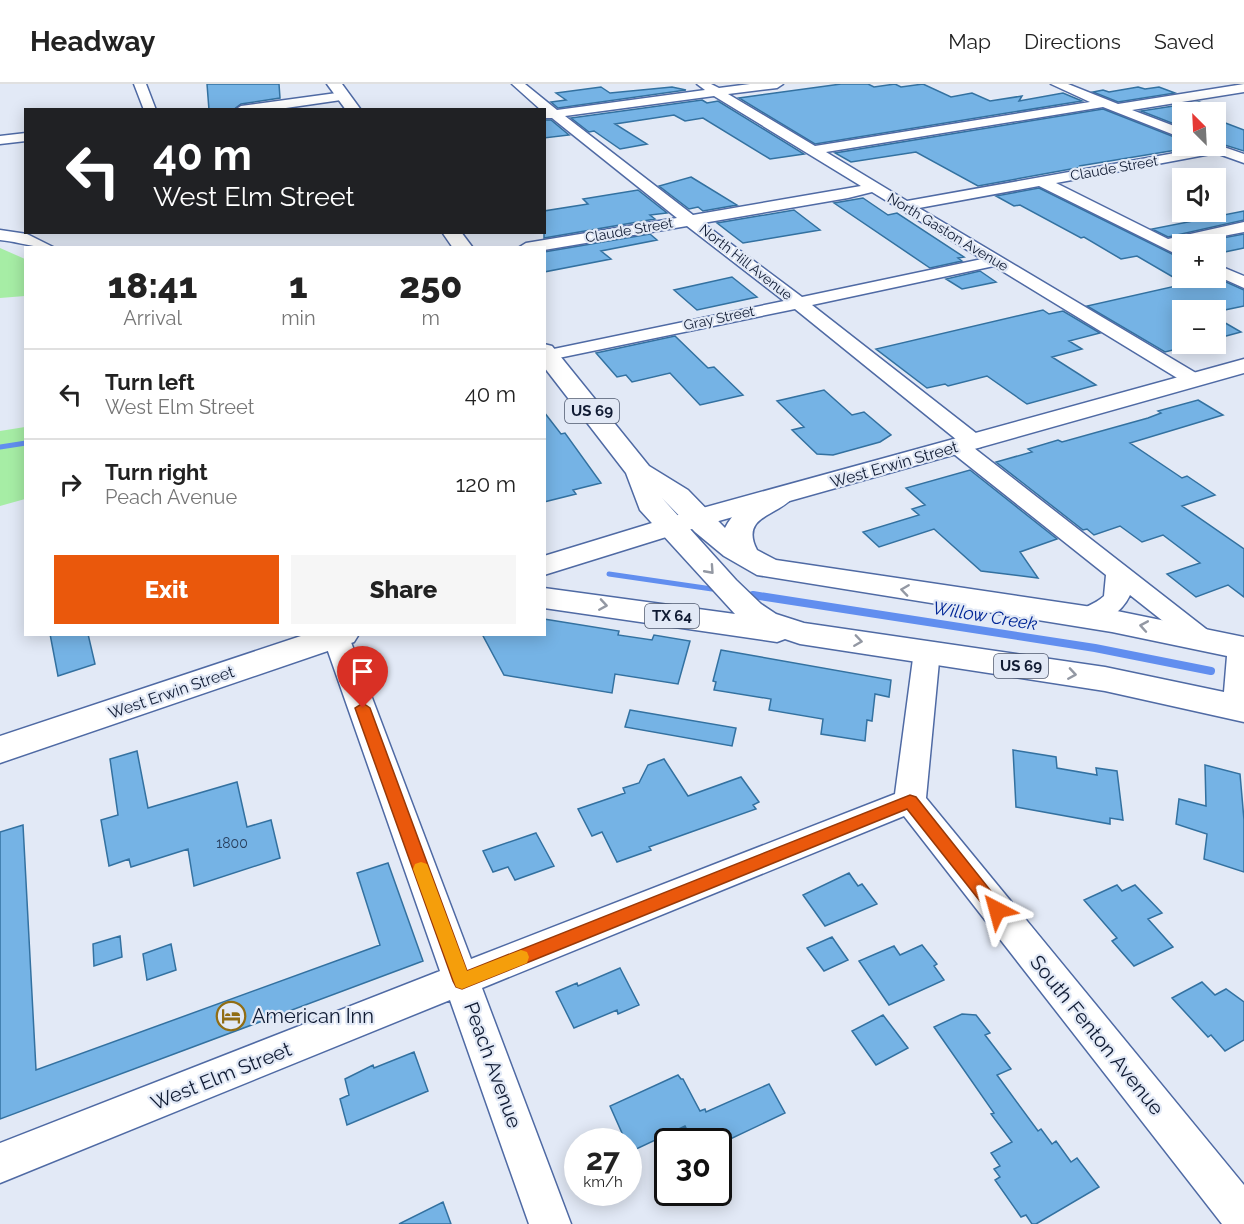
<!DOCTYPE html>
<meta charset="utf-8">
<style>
body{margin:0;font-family:Raleway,sans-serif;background:#f6f6f6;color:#222;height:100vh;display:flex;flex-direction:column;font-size:22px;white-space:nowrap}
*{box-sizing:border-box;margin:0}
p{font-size:20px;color:#767676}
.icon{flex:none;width:33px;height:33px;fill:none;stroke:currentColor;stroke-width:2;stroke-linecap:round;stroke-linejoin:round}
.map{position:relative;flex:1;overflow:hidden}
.panel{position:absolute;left:24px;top:162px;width:522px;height:390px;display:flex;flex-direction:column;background:#fff;border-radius:0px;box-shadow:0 3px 15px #0003}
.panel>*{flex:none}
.top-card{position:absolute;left:24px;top:24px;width:522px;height:126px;border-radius:0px;box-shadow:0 3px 15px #0003;background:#202124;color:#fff;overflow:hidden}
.needle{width:39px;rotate:336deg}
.tools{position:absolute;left:1172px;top:18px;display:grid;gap:12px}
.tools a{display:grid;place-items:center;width:54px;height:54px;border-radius:0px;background:#fff;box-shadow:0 3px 15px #0003;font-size:30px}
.speed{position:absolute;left:564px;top:1044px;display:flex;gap:12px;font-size:30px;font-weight:700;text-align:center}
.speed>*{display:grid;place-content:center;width:78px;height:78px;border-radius:50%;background:#fff;box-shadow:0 3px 15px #0003;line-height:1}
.speed small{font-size:15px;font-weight:400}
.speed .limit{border:3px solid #111;border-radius:9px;background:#fff;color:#111}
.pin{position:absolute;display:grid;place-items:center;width:51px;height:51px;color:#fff;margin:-62px -26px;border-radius:50% 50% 50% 0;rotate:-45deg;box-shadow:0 0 6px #0007}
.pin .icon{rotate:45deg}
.me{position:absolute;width:66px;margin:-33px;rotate:321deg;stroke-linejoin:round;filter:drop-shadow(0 0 4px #0008)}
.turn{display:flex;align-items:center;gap:21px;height:126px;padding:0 30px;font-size:27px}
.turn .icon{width:78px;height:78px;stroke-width:2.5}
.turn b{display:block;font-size:42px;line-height:51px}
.eta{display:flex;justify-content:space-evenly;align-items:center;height:102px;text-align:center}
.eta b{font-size:36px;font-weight:800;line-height:42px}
.button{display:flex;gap:12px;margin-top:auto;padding:12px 30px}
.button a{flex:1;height:69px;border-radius:0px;background:#ea580c;color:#fff;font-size:24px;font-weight:800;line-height:69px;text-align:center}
.button a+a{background:#f6f6f6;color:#222}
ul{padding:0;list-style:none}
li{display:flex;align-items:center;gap:18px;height:90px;padding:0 30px;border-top:2px solid #e0e0e0}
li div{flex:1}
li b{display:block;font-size:22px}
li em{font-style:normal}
header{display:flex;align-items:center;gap:36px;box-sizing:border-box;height:84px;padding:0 30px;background:#fff;border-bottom:2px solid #e0e0e0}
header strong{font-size:28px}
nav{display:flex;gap:33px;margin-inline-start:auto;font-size:21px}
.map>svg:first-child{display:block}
.green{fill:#a6eda5}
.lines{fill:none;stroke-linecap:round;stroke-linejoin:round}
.stream-far1{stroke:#618eef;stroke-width:5}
.stream{stroke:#618eef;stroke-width:8}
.building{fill:#75b3e5;stroke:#3371a0;stroke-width:1.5}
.street-casing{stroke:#4f6aa4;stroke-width:3}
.secondary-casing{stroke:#4f6aa4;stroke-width:3}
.primary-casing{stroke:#4f6aa4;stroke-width:3}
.street{fill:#fff;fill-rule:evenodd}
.secondary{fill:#fff;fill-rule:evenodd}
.primary{fill:#fff;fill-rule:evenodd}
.oneway{stroke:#9398a3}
.route{fill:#ea580c;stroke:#983908;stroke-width:1.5}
.slow{fill:#f59e0b}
.labels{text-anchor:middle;stroke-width:4.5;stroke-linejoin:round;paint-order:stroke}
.far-street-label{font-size:14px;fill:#0f1a32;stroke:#e2e9f6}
.number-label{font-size:14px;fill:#28405f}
.shield{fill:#e2e9f6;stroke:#4e586d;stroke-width:1.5}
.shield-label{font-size:15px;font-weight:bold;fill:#0f1a32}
.street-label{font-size:16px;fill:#0f1a32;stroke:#e2e9f6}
.water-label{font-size:18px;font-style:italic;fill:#022796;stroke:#e2e9f6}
.near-poi-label{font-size:20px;fill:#0f1a32;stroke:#e2e9f6;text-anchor:start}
.near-street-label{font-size:20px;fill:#0f1a32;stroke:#e2e9f6}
</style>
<header>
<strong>Headway</strong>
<nav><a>Map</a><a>Directions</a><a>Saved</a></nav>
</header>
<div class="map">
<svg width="1244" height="1140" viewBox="0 0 1244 1140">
<rect width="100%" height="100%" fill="#e2e9f6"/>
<path class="green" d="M0,164L25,175V212L0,214Z
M25,343V415L0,422V347Z"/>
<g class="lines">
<path class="stream-far1" d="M0,363L26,359
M609,490L712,505"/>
<path class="stream" d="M753,511L1095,564L1211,587"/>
</g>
<path class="building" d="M207,0H279L280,14L241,20L233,26H209Z
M841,0H868L874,3L895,0L901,3L923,0L951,13L972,9L990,17L1022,12L1019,17L1063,9L1082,17L815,60L739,14Z
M601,3L610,9L672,3L686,6L558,24L551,18L566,16L556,9Z
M1138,3L1145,5L1159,3L1175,9L1118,18L1093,8L1103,6L1109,8Z
M702,16L707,19L718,17L804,70L770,75L703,34L685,37L674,31L615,40L647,60L620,65L594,47L589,48L571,34Z
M1199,18L1212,22L1193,26L1199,28H1182V43L1141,27Z
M1103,25L1182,56V62H1201L1079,82L1082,83L978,102L916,68L851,78L835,69Z
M1215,35L1244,46V67L1215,58Z
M544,36H551L569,51L544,54Z
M691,93L737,121L703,127L698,123L689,125L659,102Z
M1039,104L1182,175V194L1215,193L1244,206V222L1215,228V226H1182V260H1197L1165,268L1087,222L1185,200L1137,172L1121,175L1084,153L1081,154L1020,121L1014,122L996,112Z
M638,106L667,129L650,131L655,135L544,154V127L588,120L583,115Z
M863,114L888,131L897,129L964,173L958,174L962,177L930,184L834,119Z
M794,126L820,146L743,159L717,139Z
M1244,127V136L1168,153L1152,145Z
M650,150L657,156L601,167L611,175L544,188V168Z
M1244,150V164L1215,170V160H1191Z
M980,187L996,198L962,205L946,195Z
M732,193L757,213L697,226L674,206Z
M1043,226L1049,230L1063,227L1100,249L1069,257L1082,265L1052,273L1096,301L1027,320L987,292L948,302L945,300L927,304L876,265Z
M1215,233L1241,248L1215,255Z
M675,252L708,284L714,283L743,311L700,321L670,289L632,298L626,291L617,293L596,269Z
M824,306L852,331L864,328L891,351L880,358L833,371L817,370L792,346L804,343L777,317Z
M1198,316L1223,331L1130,359L1182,394L1187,392L1215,411L1182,422L1244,465V513L1228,501L1196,513L1167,490L1200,479L1163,451L1142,458L1120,442L1094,451L1087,445L1083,446L996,378L1032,368L1028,365L1058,356L1062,358L1148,334L1161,329L1158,327Z
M544,328L561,350L565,349L601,399L573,406L576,410L544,418Z
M970,386L1057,455L1020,468L1038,494L981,487L934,445L879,463L863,448L919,431L912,425L925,421L906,404Z
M544,535L619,547L618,551L652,556L654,551L690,557L678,600L615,590L612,609L504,591L482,550H544Z
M50,550H88L95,580L58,592Z
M721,566L891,596L889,613L875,610L872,637L867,636L865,657L821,650L823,635L769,626L771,615L714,606L716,598L713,597Z
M630,626L736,644L732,662L625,643Z
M1013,666L1056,673L1057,684L1097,691L1096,684L1117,687L1123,736L1110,734V740L1016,723Z
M137,667L148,724L237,698L247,743L271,736L280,774L194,802L188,765L131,783L129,775L109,782L101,736L118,731L110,675Z
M664,675L688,712L741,693L759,718L753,721L756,725L649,763L651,766L617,778L602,748L592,752L578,725L625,709L623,704L639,699L648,681Z
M1205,681L1240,690L1244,736V788L1204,775L1207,750L1176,740L1179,715L1206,722Z
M23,741L36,986L380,861L357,789L388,779L423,877L0,1035V748Z
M536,749L554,782L515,796L508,783L493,788L483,767Z
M849,789L858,802L862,800L877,820L825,842L803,811Z
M1117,801L1122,807L1135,801L1162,829L1148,835L1173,863L1134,882L1112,857L1117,854L1084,816Z
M120,852L122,873L94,882L93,860Z
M832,853L848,876L824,887L807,864Z
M171,860L176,886L147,896L143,870Z
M922,861L937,880L934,882L944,896L889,921L859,877L894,862L900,871Z
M620,884L639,921L618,930L617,926L574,944L556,908L577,899L578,902Z
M1202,898L1215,911L1226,905L1244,918V956L1225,967L1211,951L1208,953L1172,914Z
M962,930L976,931L990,949L985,951L1011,985L997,991L1038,1047L1041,1045L1052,1060L1056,1057L1071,1078L1077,1074L1099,1103L1036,1140H1032L1026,1131L1021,1133L995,1096L1000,1093L994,1085L1000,1082L991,1069L1012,1058L991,1030L994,1029L934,943Z
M883,931L908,964L876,981L852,947Z
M414,968L428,1007L347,1041L340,1015L349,1011L345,995L373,981L374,984Z
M678,991L681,995H683L700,1027L705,1025L706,1028L769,1000L785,1029L724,1058H693L685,1042L630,1068L628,1058H626L610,1022Z
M443,1118L451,1140H399Z"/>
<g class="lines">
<g class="street-casing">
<path id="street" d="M134,0H146L156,26H144Z
M512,0H525L557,26L705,6L697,0H711L719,4L750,0H783L777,4L728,10L815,62L1090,18L1051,0H1068L1118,20L1244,0V8L1132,26L1182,45V54L1103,23L826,68L907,117L1203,64V62H1215V60L1244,70V79L1216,69L1056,99L1168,155L1244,138V148L1182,160V173L1039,102L919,124L1201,292L1204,296L1201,300H1187L994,182L812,221L981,353L984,358L981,363L974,364L1210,548L1214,554L1210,560L1201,563L1192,560L1130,511C1121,530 1099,545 1078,539L1074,533C1080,523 1095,521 1104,512L1106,491L950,367L947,362L950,357L957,356L795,225L544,277V267L784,217L687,142L544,166V164H518L526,159L677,134L552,34H544V26H541ZM714,12L861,102L693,131L565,32ZM872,108L982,175L802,213L703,139L848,114Z
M344,8L348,9V15L272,26H235L241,22Z
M26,49V57L0,60V52Z
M0,146L27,150L55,164C34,164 20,158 0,156Z
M1215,180L1244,192V204L1215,191Z
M324,550H348L349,553L471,875L895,710L914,567L917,561L927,558L937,561L940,567L926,714L1244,1101V1140H1222L904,732L482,904L571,1140H529L450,916L0,1099V1059L440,887L323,553Z"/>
</g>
<g class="secondary-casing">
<path id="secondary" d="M1244,275V289L708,440L544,491V472L688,428Z
M307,550H359L354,558L0,679V652Z"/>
</g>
<g class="primary-casing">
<path id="primary" d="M327,0H342L361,26H346Z
M442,148H461L473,164H453Z
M544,260L552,262L649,382L688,406L725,444C736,422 765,400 790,406L794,412C780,432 739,431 757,466L776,476L1112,526L1244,553V638L1105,607L800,560L785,555L777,558L544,524V504L735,530L640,426L626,389L544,283ZM662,414L695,448L724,472L757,491L1112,548L1227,572L1224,608L1105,583L804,539L776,530L761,520L736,496Z"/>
</g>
<use href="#street" class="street"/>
<use href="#secondary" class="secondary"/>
<use href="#primary" class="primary"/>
</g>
<defs><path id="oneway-chevron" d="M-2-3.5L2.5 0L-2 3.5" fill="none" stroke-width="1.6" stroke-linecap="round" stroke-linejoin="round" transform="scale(1.5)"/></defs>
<g class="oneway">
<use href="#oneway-chevron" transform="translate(710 486) rotate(48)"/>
<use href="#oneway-chevron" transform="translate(905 506) rotate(-172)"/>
<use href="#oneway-chevron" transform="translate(603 521) rotate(9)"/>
<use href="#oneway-chevron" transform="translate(1144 542) rotate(-170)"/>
<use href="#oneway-chevron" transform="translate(858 557) rotate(8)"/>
<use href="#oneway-chevron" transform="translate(1072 590) rotate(9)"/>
</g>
<path class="route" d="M363,619L370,624L467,887L910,711L916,713L1006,826L1003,831L997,833L991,831L907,725L462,905L456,903L453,897L355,624Z"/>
<path class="slow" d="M421,778L427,780L429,785L467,887L521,866L527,868L529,873L527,879L462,905L456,903L413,785L415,780Z"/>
<defs>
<g id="hotel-ring" transform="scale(1.5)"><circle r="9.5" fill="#e2e9f6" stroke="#916d13" stroke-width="1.5"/><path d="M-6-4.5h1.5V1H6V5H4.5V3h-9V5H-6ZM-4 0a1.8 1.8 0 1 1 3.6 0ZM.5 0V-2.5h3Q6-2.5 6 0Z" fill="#916d13"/></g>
</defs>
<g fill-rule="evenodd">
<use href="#hotel-ring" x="231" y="932"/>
</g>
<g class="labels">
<g class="far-street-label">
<text transform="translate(1114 84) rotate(-10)" y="5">Claude Street</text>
<text transform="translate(629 146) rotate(-10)" y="5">Claude Street</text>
<text transform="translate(948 148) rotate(31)" y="5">North Gaston Avenue</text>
<text transform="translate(746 178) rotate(38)" y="5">North Hill Avenue</text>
<text transform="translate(719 234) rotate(-12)" y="5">Gray Street</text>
</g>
<g class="number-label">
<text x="232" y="764">1800</text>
</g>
<g class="shield">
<rect x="565" y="315" width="54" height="24" rx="4.5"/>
<rect x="645" y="520" width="54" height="24" rx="4.5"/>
<rect x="994" y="570" width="54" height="24" rx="4.5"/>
</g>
<g class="shield-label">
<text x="592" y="332">US 69</text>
<text x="672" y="537">TX 64</text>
<text x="1021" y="587">US 69</text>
</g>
<g class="street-label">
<text transform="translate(894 380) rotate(-16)" y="6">West Erwin Street</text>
<text transform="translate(171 608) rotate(-19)" y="6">West Erwin Street</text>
</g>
<g class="water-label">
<text transform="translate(985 532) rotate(9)" y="6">Willow Creek</text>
</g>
<g class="near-poi-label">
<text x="252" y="939">American Inn</text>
</g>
<g class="near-street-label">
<text transform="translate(1097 951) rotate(51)" y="7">South Fenton Avenue</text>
<text transform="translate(493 981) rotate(70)" y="7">Peach Avenue</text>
<text transform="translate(221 992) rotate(-22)" y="7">West Elm Street</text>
</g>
</g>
</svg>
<div class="tools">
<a><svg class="needle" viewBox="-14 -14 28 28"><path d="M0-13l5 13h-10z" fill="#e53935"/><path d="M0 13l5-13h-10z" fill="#767676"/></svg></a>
<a><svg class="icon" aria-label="sound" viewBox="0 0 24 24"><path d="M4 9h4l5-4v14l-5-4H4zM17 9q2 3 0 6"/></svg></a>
<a>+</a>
<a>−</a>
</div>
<div class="speed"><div>27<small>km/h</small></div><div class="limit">30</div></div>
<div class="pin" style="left:363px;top:624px;background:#d93025"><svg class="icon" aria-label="arrive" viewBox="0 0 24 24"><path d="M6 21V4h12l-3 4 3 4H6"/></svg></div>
<svg class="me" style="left:997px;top:826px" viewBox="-20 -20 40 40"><path d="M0-17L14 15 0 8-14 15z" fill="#ea580c" stroke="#fff" stroke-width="4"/></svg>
<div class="top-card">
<div class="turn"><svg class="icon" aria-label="left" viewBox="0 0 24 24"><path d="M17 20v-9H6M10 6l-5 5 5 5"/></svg><div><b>40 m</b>West Elm Street</div></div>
</div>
<section class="panel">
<div class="eta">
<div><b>18:41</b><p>Arrival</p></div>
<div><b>1</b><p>min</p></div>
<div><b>250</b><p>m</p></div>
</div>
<ul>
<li><svg class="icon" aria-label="left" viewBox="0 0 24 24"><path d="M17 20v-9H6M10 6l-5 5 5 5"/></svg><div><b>Turn left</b><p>West Elm Street</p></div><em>40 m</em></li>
<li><svg class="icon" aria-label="right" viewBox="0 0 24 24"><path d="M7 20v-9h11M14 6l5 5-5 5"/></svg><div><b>Turn right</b><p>Peach Avenue</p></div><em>120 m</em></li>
</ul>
<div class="button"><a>Exit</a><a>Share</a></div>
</section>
</div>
